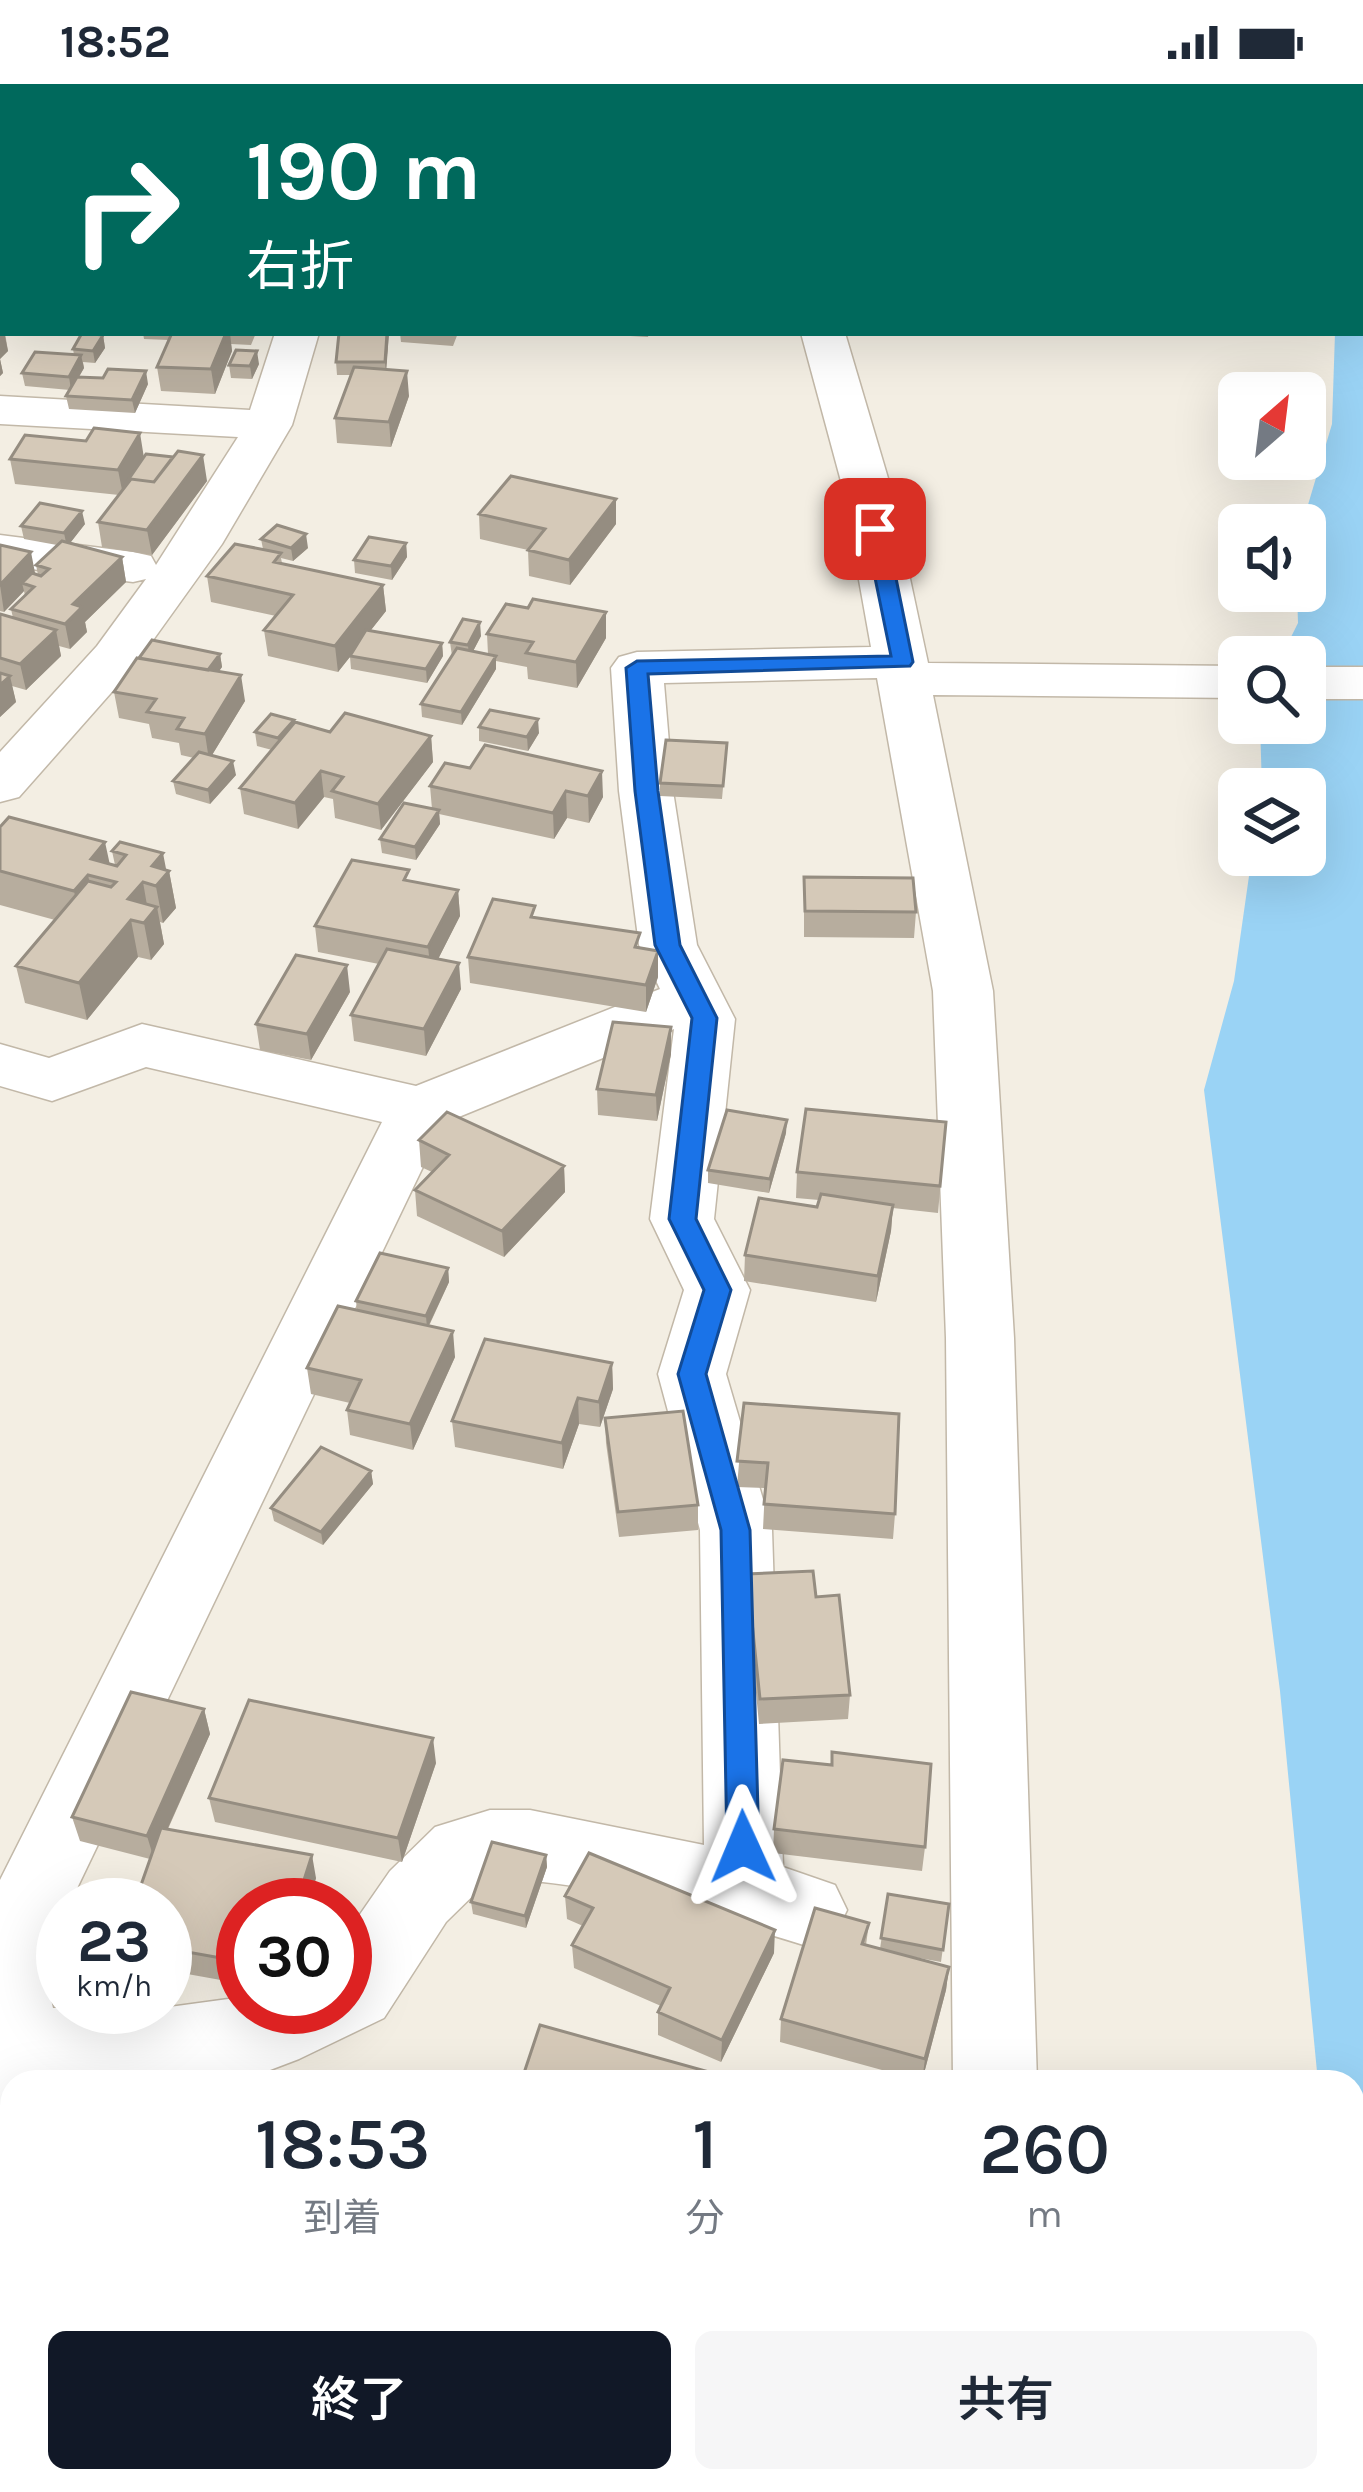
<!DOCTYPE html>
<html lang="ja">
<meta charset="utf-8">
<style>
body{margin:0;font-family:Karla,"Noto Sans JP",sans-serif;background:#f6f6f7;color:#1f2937;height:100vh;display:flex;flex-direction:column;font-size:45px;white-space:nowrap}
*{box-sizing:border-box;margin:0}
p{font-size:39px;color:#747a83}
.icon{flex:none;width:66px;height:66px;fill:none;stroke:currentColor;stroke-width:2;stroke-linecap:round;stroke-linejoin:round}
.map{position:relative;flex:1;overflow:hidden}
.sheet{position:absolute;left:0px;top:1986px;width:1365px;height:423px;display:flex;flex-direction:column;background:#fff;border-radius:36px 36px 0 0;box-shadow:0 12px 48px #0002}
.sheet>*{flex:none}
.top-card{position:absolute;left:0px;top:0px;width:1365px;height:252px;box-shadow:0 12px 48px #0002;background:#00695c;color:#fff;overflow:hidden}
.needle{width:78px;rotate:28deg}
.buttons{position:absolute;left:1218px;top:288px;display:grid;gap:24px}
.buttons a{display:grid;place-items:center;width:108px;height:108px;border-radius:18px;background:#fff;box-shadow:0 12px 48px #0002;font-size:60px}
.speed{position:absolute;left:36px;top:1794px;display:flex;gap:24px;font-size:60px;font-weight:700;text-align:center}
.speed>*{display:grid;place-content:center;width:156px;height:156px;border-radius:50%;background:#fff;box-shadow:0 12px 48px #0002;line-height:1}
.speed small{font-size:30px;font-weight:400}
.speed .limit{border:18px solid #d22;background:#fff;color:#111}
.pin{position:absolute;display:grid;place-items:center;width:102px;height:102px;color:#fff;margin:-51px;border-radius:24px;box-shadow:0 6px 18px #0006}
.me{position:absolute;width:132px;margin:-66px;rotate:359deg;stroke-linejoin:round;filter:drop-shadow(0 0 9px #0008)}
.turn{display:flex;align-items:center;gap:42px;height:252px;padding:0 48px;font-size:54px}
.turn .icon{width:156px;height:156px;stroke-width:2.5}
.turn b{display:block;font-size:84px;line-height:102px}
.eta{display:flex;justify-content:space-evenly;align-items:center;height:204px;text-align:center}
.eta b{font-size:72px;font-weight:600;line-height:84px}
.button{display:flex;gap:24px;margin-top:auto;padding:24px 48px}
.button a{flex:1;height:138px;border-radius:18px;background:#111827;color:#fff;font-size:48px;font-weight:600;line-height:138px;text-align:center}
.button a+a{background:#f6f6f7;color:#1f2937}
.status{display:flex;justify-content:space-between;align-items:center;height:84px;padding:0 60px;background:#fff;direction:ltr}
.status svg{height:33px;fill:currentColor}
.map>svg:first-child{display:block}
.water{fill:#9ad3f5}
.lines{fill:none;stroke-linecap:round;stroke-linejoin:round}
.minor-casing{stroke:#c2b8a8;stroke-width:3}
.minor{fill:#fff;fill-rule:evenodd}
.wall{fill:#b7ad9e}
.shaded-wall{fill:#958d81}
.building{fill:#d5c9b8;stroke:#958d81;stroke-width:3}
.route{fill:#1a73e8;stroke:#114b97;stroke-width:3}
</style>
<div class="status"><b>18:52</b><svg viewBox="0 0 49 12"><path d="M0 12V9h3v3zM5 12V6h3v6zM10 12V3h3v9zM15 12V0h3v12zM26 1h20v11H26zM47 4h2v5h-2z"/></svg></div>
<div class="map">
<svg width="1363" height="2408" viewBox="0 0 1363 2408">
<rect width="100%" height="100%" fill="#f3eee3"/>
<path class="water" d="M1301,0H1363V2408H1346V2397H1353V1998H1318L1280,1607L1204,1006L1234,897L1252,771H1305V705H1262L1260,639H1305V573H1281L1298,539L1297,507H1305L1302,441L1332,340L1335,249H1362V3Z"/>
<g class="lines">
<g class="minor-casing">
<path id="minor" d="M247,0H287L288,3H248Z
M735,0H775L776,3H736Z
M0,182L3,183V209L0,208Z
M275,249H319L292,341L222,460L133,584L19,713L0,718V668L97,562L146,495L133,498L0,481V451L133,468L151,472L156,481L238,353L0,340V312L250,326Z
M801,249H845L890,401L928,579L1239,582V614L933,611L993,907L1014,1254L1037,1998H953L946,1254L933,907L877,594L664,599L673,707L697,861L735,935L714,1135L750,1206L726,1290L772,1446L783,1783L835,1801L847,1826L835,1851L807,1862C704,1831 599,1796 490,1795L446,1838L384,1934L299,1975L270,1986L188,1998H12V2031L0,2026V1796L382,1038L146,983L52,1017L0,1002V960L49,974L142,940L416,1002L660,905L639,861L619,707L611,584L619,573L637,568L871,563L842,401ZM674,945L650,1135L684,1206L658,1290L700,1446L704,1761L530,1726H490L435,1743L390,1787L345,1852V1923H243V1913L162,1924H53L42,1878L63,1834V1821H69L444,1039Z
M1305,583H1363V615H1305Z
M53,2397H146L142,2408H49Z
M940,2397H1032L1031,2408H939Z"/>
</g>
<use href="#minor" class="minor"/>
</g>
<path class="wall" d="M3,21V70H0V22Z
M3,196V249H5L8,267L0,275L3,289L0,292V197Z
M34,249H96L103,251L105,264L95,279L83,278L84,284L79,293L148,300L135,329L69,325L66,312L70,306L25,302L22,289L74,271L73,265L81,251Z
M137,249H256L251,261L231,260L232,267L215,310L161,307L157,283L169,256L144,255L143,249Z
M389,249L386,285L409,312L391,363L337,359L335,334L351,291H337L336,278Z
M400,249H458L453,262L401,258Z
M577,249H649L648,253Z
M259,280L252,295L231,294L229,281Z
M144,372L207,397L152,471L102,463L98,438L119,411L15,400L10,375Z
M616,415V440L570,501L529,492L528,466L480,455L479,430Z
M85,440L70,459L122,473L126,498L85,538L87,548L70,565L59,562L61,572L26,606L12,602L16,618L0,633V530L13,534L11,525L25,512L24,507L4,528L0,527V461L38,491L36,481L57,461L24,455L21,442Z
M261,455L308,464L293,477L281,474L282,479L383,501L386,527L370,547L442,559L443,572L427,599L351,585L350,573L338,588L268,572L264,546L276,532L211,518L207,492L263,465Z
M406,459L407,473L392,496L355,489L354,476Z
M487,550L606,554L577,604L528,595L527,583L496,577V585L462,641L422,633L421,620L452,572L450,558L481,552L473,567L488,570Z
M220,570L222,583L219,587L245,617L212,671L236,691L210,720L176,710L173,697L194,674L181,671L179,659L152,654L149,640L119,634L114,608Z
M294,636V639L330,648L431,652L433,678L381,746L335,734L333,715L324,713L298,745L244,730L240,704L272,666L257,662L255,648Z
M479,643L539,649L528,667L479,657Z
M727,659L722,715L660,712V699Z
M445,679L603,713L589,739L567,734L554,755L439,730L440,740L416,776L382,769L380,755L432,725L430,702Z
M0,743L115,781L112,767L169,787L176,824L163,839L160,838L164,860L151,876L138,873L87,936L25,919L16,882L55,836L0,821Z
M804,793L916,828L914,854L804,853Z
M411,797L458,806L460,832L438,875L461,905L426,972L354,957L351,931L379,880L318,868L315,842Z
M536,834L640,863L658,867V893L646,928L470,899L468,873Z
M350,908L311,976L260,966L256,940Z
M671,943V970L657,1037L598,1031L597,1005Z
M946,1038L938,1129L893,1124L891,1147L876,1218L744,1197L745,1171L817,1123L819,1116L796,1114L797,1088Z
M786,1049L769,1109L708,1099V1086Z
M419,1056L564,1082L565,1108L504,1173L417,1132L415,1106L432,1088L421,1083Z
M448,1184L449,1198L429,1242L455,1273L413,1366L350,1351L347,1326L350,1319L311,1310L307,1284L357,1226L356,1217Z
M612,1279L613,1305L600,1343L579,1340L563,1385L455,1363L452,1337Z
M744,1319L895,1430L893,1455L763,1445L765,1404L737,1403Z
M605,1334L698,1421V1446L619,1453L606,1359Z
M371,1387L373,1400L323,1461L274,1437L271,1424Z
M747,1490L816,1513L850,1611L848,1635L759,1640L747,1515Z
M204,1625L210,1650L168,1745L316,1794L308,1821H243V1900L165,1886V1821L150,1775L80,1757L72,1733Z
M436,1679L402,1778L215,1738L209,1714Z
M774,1745L925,1763L922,1787L773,1769Z
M546,1771L547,1783L526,1844L473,1830L471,1818Z
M888,1810L949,1820L941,1878L897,1870L949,1883L946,1906L922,1997L780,1958L781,1935L869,1839L866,1861L880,1865Z
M565,1812L774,1869L721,1978L658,1951V1928L661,1922L574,1884L572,1861L583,1842L567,1835Z
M172,2397H241V2404L176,2407Z"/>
<path class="shaded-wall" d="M348,0H381V3H348Z
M3,243L8,267L0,275L3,289L0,292V246Z
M226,249H230L232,267L215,310L211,285Z
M387,249H389L386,290L385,278Z
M103,251L105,264L95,279L93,267Z
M257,267L259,280L252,295L250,282Z
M81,271L84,284L71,306L69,293Z
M146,287L148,300L135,329L132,316Z
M407,287L409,312L391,363L389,338Z
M140,349L144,374L123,411L118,386Z
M203,371L207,397L152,471L147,446Z
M616,415V440L570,501L569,476Z
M82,427L85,440L67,463L64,449Z
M306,450L308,464L293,477L291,464Z
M406,459L407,473L392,496L391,482Z
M31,468L36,494L22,499L24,507L4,528L0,501Z
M122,473L126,498L85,538L87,548L70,565L65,540L73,520Z
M383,501L386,527L338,588L335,562Z
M606,528V554L577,604L576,578Z
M480,538L481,552L469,575L468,561Z
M56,546L61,572L26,606L20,580Z
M442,559L443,572L427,599L426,585Z
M220,570L222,583L209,601L207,587Z
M496,572V585L462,641L461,628Z
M241,591L245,617L209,676L205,650Z
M10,592L16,618L0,633V601Z
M538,635L539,649L528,667L527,653Z
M431,652L433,678L381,746L378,720Z
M233,677L236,691L210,720L208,706Z
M321,687L324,713L298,745L295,719Z
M602,687L603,713L589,739L588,712Z
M566,707L567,734L554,755L553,729Z
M439,726L440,740L416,776L415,763Z
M105,758L113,795L91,775Z
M163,769L167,790L169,787L176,824L163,839L152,782Z
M88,791L96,828L82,844L74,807Z
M143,798L149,833L157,823L164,860L151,876L144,839L128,815Z
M458,806L460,832L431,889L428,863Z
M131,836L138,873L87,936L79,899Z
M658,867V893L646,928V901Z
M459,879L461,905L426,972L424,945Z
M347,881L350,908L311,976L307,950Z
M671,943V970L657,1037L656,1011Z
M787,1036L786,1049L769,1109L770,1095Z
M564,1082L565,1108L504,1173L502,1147Z
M893,1121L891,1147L876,1218L878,1192Z
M448,1184L449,1198L427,1245L426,1232Z
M453,1247L455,1273L413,1366L410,1340Z
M612,1279L613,1305L600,1343L599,1318Z
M578,1314L579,1340L563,1385L562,1359Z
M371,1387L373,1400L323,1461L321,1448Z
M204,1625L210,1650L154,1775L147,1752Z
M433,1654L436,1679L402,1778L398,1754Z
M312,1771L316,1794L308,1821H296Z
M546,1771L547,1783L526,1844L525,1832Z
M775,1846L774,1869L721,1978L722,1956Z
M949,1883L946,1906L922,1997L925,1975Z"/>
<path class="building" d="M72,0H97L103,1L100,3H69Z
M109,0H221L220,3H107Z
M538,0H569L570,3H539Z
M590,0H705L706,3H590Z
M2,20L3,21V47H0V22Z
M0,94H3V114L0,117Z
M0,197H3V223H0Z
M82,249L103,251L93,267L73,265Z
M172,249H226L211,285L157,283Z
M339,249H387L385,278H336Z
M236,266L257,267L250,282L229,281Z
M35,268L81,271L69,293L22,289Z
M354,283L407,287L389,338L335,334Z
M108,285L146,287L132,316L66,312L77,293L103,294Z
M94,344L140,349L118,386L10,375L25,351L86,357Z
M178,367L203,371L147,446L98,438L131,395L154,398Z
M146,370L173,373L154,398L131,395L124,402Z
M511,392L616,415L569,476L528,466L545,445L479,430Z
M40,419L82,427L64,449L21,442Z
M277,441L306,450L291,464L261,455Z
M369,453L406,459L391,482L354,476Z
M62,457L122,473L73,520L82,523L65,540L11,525L34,503L22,499L32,489L41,492L49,485L36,481Z
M235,460L281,469L274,478L383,501L335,562L264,546L293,511L207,492Z
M0,461L31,468L0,501Z
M533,515L606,528L576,578L526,569L533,558L487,550L506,520L528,524Z
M0,530L56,546L20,580L0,574Z
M463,535L480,538L468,561L450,558Z
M366,546L442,559L426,585L350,572Z
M152,556L220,570L208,586L139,574Z
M457,564L496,572L461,628L421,620Z
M137,574L241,591L205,650L177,645L184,634L147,628L156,615L114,608Z
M0,589L10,592L0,601Z
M490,626L538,635L527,653L479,643Z
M345,629L431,652L378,720L332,707L343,693L321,687L295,719L240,704L295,638L330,648Z
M271,630L294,636L278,654L255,648Z
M666,656L727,659L723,702L660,699Z
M485,661L602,687L588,712L566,707L553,729L430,702L445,679L470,684Z
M199,668L233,677L208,706L173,697Z
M404,719L439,726L415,763L380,755Z
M9,733L105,758L91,775L117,782L126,771L112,767L120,758L163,769L152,782L169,787L156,802L143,798L128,815L157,823L144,839L131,836L79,899L16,882L88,797L111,803L116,798L88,791L74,807L0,787V743Z
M352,776L409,786L404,796L458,806L428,863L315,842Z
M804,793L913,794L916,828L805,827Z
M493,815L535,822L531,833L640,849L635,863L658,867L646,901L468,873Z
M387,865L459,879L424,945L351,931Z
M296,871L347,881L307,950L256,940Z
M613,938L671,943L656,1011L597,1005Z
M806,1025L946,1038L940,1102L797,1088Z
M727,1026L787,1036L770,1095L708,1086Z
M447,1028L564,1082L502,1147L415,1106L449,1071L419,1056Z
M821,1110L893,1121L878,1192L745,1171L759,1114L817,1123Z
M380,1169L448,1184L426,1232L356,1217Z
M338,1222L453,1247L410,1340L347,1326L361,1296L307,1284Z
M485,1255L612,1279L599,1318L578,1314L562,1359L452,1337Z
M744,1319L899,1330L895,1430L764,1420L768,1379L737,1377Z
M683,1327L698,1421L618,1428L605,1334Z
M321,1363L371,1387L321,1448L271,1424Z
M813,1487L816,1513L839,1511L850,1611L760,1615L747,1490Z
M131,1608L204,1625L147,1752L72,1733Z
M249,1616L433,1654L398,1754L209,1714Z
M832,1668L931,1680L925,1763L774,1745L783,1676L832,1681Z
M161,1744L312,1771L296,1821H243V1878L165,1864V1821H134Z
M492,1758L546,1771L525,1832L471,1818Z
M589,1769L775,1846L722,1956L658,1928L670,1904L572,1861L593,1824L565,1812Z
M888,1810L949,1820L943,1866L881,1854Z
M815,1824L869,1839L862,1860L949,1883L925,1975L781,1935Z
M540,1941L720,1991L718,1998H521Z"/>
<path class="route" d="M875,439L886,445L913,578L910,582L648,590L658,707L680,861L717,934L696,1135L731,1206L706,1290L750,1446L759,1763L754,1774L743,1778L731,1774L727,1763L721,1446L678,1290L704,1206L669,1135L692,934L655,861L635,707L626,584L637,577L891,572L865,445Z"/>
</svg>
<div class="buttons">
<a><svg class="needle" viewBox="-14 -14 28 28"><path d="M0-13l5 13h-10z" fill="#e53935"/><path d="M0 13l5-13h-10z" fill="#747a83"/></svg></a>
<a><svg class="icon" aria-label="sound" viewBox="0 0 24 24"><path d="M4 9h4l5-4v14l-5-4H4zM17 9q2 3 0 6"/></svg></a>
<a><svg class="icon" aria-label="search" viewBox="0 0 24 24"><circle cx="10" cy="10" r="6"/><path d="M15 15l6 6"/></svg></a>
<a><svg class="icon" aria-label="layers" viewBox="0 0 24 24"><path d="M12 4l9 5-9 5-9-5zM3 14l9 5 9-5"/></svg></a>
</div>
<div class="speed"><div>23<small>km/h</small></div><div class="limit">30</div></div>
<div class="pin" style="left:875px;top:445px;background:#d93025"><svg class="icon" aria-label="arrive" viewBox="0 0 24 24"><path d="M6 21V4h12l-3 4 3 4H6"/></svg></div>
<svg class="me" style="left:743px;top:1763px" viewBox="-20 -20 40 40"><path d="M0-17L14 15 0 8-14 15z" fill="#1a73e8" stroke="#fff" stroke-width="4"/></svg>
<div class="top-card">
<div class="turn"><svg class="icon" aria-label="right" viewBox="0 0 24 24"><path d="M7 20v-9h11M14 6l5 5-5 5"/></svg><div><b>190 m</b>右折</div></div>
</div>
<section class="sheet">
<div class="eta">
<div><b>18:53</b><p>到着</p></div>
<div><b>1</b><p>分</p></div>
<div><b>260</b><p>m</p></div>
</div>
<div class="button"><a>終了</a><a>共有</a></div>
</section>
</div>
